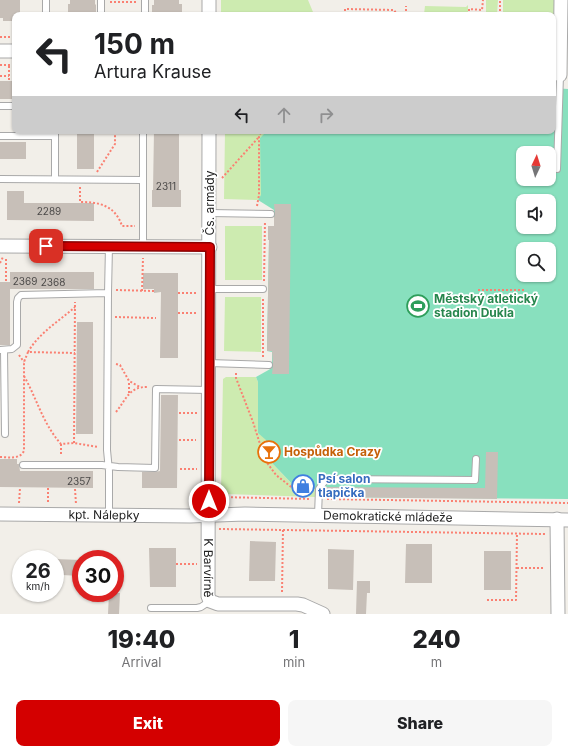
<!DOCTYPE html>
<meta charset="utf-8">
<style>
body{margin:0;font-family:Inter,sans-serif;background:#f6f6f6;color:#202124;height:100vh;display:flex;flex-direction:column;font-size:15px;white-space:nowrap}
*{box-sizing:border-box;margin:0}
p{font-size:13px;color:#757577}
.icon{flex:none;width:22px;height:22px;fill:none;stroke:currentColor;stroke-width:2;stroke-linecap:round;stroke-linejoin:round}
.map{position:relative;height:614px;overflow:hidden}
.details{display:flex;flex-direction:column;background:#fff;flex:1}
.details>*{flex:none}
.hud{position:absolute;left:12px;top:12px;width:544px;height:122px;border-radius:8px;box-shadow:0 1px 3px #0004;background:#fff;color:#202124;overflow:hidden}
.needle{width:26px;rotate:4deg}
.fabs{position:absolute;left:516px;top:146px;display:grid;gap:8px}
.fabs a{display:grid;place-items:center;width:40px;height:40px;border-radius:8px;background:#fff;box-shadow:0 1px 3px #0004;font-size:20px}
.speed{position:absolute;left:12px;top:550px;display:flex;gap:8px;font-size:20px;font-weight:700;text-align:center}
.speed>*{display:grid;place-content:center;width:52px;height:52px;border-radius:50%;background:#fff;box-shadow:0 1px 3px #0004;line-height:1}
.speed small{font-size:10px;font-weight:400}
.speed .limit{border:6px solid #d22;background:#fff;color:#111}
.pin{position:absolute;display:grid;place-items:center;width:34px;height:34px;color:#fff;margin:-17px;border-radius:8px;box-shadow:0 2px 6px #0006}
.me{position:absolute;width:44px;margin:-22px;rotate:0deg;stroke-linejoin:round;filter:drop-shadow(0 0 3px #0008)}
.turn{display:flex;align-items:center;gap:14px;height:84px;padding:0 16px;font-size:18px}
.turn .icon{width:52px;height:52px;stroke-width:2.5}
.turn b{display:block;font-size:28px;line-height:34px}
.lanes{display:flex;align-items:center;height:38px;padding:0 16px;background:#0003;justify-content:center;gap:20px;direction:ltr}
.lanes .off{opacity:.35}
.eta{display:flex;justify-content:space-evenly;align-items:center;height:68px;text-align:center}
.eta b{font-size:24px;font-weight:800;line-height:28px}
.primary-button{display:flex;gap:8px;margin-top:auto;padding:8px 16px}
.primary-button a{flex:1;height:46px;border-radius:8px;background:#d40000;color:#fff;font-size:16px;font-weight:800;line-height:46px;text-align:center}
.primary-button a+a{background:#f6f6f6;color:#202124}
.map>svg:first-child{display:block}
.grass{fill:#cdebb0}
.pitch{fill:#88e0be;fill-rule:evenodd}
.building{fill:#c7bfb8}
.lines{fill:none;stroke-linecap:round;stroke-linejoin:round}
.lane-casing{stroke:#a9a9a9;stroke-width:8}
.street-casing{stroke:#a9a9a9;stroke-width:15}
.path{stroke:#fa8072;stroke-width:2;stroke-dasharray:2 2;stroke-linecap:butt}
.lane{stroke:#fff;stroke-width:6}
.street{stroke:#fff;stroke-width:13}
.route-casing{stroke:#8a0000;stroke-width:10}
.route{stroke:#d40000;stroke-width:7}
.labels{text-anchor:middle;stroke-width:3.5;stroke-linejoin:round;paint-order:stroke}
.number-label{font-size:10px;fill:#4b4948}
.street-label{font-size:12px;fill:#222;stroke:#fff}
.leisure-label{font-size:12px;font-weight:bold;fill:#27864d;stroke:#fff;text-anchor:start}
.food-label{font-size:12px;font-weight:bold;fill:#c56008;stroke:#fff;text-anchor:start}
.shop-label{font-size:12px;font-weight:bold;fill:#366cbe;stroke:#fff;text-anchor:start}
</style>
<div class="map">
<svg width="568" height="614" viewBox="0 0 568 614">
<rect width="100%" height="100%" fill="#f2efe9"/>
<path class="grass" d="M221,0H308L313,12H338L341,15H221Z
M486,0H498L497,15H416V14H424L425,6L466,7L468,5V13H486Z
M503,0H555L554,43L557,46V62H553V15H503Z
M225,131H267L261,196L258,200L224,199Z
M225,226H262V280H225Z
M225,297H261V352L224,351Z
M226,377H256L258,382L266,440V457L297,489H315V497L224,494L221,491L223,379Z"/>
<path class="pitch" d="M553,88L568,89V499L324,497V489H297L272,463H270L271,462L266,457V440L258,433V382L256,377L272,368V352L267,351L269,240H268V226H274V210L258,200L261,195L260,138L267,131H553ZM523,153H549V179H523ZM523,201H549V227H523ZM523,249H549V275H523Z"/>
<path class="building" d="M0,0H20V15H15V21H3V18H0Z
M70,0H95V5L96,4V15H68V4H70Z
M154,0H179V4H182V15H152V5H154Z
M0,81H15V99H0Z
M77,131H94V169H77Z
M154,131H179V190H181V207H152V190H153Z
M0,142H26V159H0Z
M7,191H24V203H94V221L7,220Z
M274,204H291L289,374H272L273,365L272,351H267L269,240H268V226H274V217L275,214Z
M10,272H94V289H10V345H0V282H10Z
M143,273H178V358H160L161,292L154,293V289H143Z
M77,322H93V434H76Z
M161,395H178L177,488H142V472H155L160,471Z
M486,452H498L497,499L324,497V490L326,487L485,488Z
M0,459H17V464H19L20,471H93V488L0,487Z
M250,541L276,542L275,581H249Z
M406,544H432V583H405Z
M149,548H176V587H150Z
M328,549L354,550L353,590L328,589Z
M484,551H511V590H484Z
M55,559L81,560V576L62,575V568H55Z
M357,581H370V593H367L366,614H356Z
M109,593H120L119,614H108Z"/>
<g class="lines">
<g class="lane-casing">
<path id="lane" d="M46,0V15
M101,15V0
M145,15V0
M0,106H15
M0,136H55
M557,169L560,75
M0,179L142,180
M55,179V131
M210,213L271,214
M143,247V131
M210,289H263
M108,293L107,450L109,471V515
M0,350L12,349L17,345V302L18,298L21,295L108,293L109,246
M4,350L5,434
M209,363L269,365
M23,465H102L118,467L155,468L156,389L209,390
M318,515L319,489L326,479L475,480L476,459
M151,608H197L201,607L210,601"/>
</g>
<g class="street-casing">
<g id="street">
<path d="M209,15V0"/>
<path d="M0,51H15"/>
<path d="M560,75L561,0"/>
<path id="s1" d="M209,131L208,596L210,601L218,604H297L303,605L323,614"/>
<path d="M0,246L210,247"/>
<path id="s2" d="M0,514L190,516L245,514L568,520"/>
<path d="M557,519L558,614"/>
</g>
</g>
<path class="path" d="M110,2H138
M345,15V9L394,10L397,15
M406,15V6
M469,15V9L482,10L483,0
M500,15V0
M0,37H15
M0,65H15
M0,76H9
M9,80V65
M97,172L115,144V134L116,131
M222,178L258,138
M80,187V202C99,202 115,205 122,226H135
M257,206L259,195V137L261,131
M0,263L3,257
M6,281V258
M264,281L265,221
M116,290L154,291
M478,290H524
M142,291L143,258
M178,293H197
M178,313H197
M115,317L156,318
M28,352C39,333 59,321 75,307
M19,355L24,362
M263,357V297
M116,364L120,365L129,381L140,387
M236,373V378L253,422L265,460L276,475L305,498
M24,376C37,399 43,424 61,444L74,443L98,447
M129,393V381
M116,412C126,400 129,386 148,387
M179,413H197
M179,440H196
M74,443L75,302
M61,444V456
M0,457C9,457 19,460 24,451V362L28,352L75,353
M180,469H197
M48,488V503
M75,489L76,504
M219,497L311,499
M327,499L568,503
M19,503L20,488
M219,529L545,534
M176,564H197
M517,568H545
M282,592L283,529
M487,600H516L517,533"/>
<use href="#lane" class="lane"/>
<use href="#street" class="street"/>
</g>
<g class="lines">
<g class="route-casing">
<path id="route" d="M46,246L210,247L209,501"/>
</g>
<use href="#route" class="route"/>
</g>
<defs>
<g id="stadium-ring" transform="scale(1.15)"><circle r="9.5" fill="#fff" stroke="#2e9e5b" stroke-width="1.5"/><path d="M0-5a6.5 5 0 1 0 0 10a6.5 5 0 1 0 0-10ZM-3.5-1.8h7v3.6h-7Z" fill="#2e9e5b"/></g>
<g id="bar-ring" transform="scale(1.15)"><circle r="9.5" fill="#fff" stroke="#e8710a" stroke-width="1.5"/><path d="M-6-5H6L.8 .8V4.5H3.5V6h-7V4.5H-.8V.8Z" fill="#e8710a"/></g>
<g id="shop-ring" transform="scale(1.15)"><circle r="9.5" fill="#fff" stroke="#3f7fe0" stroke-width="1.5"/><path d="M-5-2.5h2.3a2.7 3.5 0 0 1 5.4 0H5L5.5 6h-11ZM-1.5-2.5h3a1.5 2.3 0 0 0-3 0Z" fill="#3f7fe0"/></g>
</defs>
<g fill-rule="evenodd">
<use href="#stadium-ring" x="418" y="306"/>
<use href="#bar-ring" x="269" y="452"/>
<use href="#shop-ring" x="303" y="486"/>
</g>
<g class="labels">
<g class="number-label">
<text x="166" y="190">2311</text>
<text x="49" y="215">2289</text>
<text x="25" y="285">2369</text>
<text x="53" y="286">2368</text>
<text x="79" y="485">2357</text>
</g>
<g class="street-label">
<text transform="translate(210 203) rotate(-90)" y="4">Čs. armády</text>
<text dy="4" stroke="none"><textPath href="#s2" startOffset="104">kpt. Nálepky</textPath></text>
<text dy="4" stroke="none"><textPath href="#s2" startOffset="388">Demokratické mládeže</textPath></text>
<text dy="4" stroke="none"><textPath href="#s1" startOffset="437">K Barvírně</textPath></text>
</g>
<g class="leisure-label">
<text x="434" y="303">Městský atletický<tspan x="434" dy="14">stadion Dukla</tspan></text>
</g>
<g class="food-label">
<text x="284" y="456">Hospůdka Crazy</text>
</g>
<g class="shop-label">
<text x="318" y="483">Psí salon<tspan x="318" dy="14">tlapička</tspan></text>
</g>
</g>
</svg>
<div class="fabs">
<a><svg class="needle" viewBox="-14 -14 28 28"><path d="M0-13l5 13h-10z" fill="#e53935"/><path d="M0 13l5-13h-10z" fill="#757577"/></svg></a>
<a><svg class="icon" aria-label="sound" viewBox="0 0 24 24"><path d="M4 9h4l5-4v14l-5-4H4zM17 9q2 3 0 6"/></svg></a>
<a><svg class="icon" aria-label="search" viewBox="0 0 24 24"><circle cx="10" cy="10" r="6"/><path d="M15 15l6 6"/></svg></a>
</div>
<div class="speed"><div>26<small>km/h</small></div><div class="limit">30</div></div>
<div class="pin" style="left:46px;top:246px;background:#d93025"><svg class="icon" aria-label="arrive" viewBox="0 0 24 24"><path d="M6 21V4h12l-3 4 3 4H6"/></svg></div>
<svg class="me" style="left:209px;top:501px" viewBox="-20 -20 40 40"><circle r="17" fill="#d40000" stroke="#fff" stroke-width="3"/><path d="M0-11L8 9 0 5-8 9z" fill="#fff"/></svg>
<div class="hud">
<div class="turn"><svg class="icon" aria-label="left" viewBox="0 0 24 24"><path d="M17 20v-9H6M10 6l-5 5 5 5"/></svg><div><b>150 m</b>Artura Krause</div></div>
<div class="lanes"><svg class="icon" aria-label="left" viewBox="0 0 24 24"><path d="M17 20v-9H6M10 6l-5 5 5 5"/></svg><svg class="icon off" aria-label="ahead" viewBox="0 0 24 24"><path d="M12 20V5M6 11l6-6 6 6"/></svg><svg class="icon off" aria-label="right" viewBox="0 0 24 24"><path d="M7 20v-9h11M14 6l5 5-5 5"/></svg></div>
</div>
</div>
<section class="details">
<div class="eta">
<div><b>19:40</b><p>Arrival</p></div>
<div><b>1</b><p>min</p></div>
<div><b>240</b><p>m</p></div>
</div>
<div class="primary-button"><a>Exit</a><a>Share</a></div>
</section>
